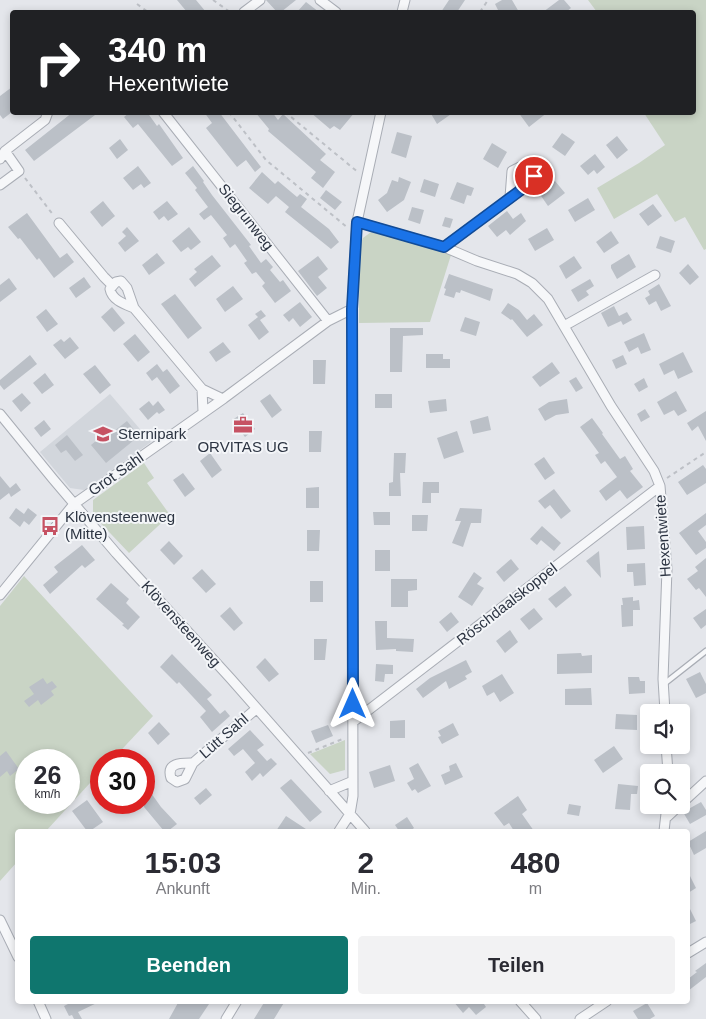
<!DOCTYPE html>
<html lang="de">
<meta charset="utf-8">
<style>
body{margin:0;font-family:Arial,sans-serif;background:#f2f2f3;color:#2b2b33;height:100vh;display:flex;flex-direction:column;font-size:19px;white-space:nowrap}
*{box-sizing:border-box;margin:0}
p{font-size:16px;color:#7c7c81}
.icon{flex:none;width:28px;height:28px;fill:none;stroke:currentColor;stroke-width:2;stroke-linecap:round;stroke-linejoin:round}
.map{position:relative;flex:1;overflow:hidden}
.panel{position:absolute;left:15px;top:829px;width:675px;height:175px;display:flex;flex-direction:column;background:#fff;border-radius:5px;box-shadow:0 2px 8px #0003}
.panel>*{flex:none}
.banner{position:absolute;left:10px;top:10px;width:686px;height:105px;border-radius:5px;box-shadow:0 2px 8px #0003;background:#202124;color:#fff;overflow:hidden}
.buttons{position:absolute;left:640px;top:704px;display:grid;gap:10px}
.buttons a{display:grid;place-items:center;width:50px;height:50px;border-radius:5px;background:#fff;box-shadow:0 2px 8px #0003;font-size:25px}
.speed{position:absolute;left:15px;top:749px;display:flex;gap:10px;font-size:25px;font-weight:700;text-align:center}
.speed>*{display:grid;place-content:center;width:65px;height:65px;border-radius:50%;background:#fff;box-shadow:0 2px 8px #0003;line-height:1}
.speed small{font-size:12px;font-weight:400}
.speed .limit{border:8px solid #d22;background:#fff;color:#111}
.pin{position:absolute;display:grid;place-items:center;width:42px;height:42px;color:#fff;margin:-21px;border:2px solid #fff;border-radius:50%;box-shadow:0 1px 5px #0007}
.me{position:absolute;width:55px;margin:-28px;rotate:0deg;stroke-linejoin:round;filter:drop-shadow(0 0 4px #0008)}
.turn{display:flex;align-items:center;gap:18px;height:105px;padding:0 15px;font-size:22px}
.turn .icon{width:65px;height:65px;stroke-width:2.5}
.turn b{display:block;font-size:35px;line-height:42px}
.eta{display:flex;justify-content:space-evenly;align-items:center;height:85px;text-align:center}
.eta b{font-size:30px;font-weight:700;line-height:35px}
.action{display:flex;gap:10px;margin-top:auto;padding:10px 15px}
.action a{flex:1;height:58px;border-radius:5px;background:#0f766e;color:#fff;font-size:20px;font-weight:700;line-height:58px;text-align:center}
.action a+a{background:#f2f2f3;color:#2b2b33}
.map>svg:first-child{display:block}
.built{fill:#d2d6dc}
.green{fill:#c9d4c5;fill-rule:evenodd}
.building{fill:#bbc0c7}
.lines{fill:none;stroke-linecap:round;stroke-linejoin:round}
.service-casing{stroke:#a9adb5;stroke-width:7}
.minor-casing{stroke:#a9adb5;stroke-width:11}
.path{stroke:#bdc0c6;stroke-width:2;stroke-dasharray:4 4;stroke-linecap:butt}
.service{stroke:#f6f7f9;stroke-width:4.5}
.minor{stroke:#f6f7f9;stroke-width:9}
.route-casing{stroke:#114b97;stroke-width:12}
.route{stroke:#1a73e8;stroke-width:9}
.labels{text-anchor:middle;stroke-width:4;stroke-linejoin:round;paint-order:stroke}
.street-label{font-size:15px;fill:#2c3442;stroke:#f3f5f8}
.poi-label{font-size:15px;fill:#2c3442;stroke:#f3f5f8;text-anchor:start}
</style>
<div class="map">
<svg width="706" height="1019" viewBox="0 0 706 1019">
<rect width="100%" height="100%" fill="#e4e6eb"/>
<path class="built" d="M110,394L151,442L84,490L70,488L40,452Z"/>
<path class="green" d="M588,0H706V249L704,250L685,217L675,222L657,194L614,219L597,188L639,163L665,145L644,113L694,112V12H597Z
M371,232L415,243L451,255L430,322L359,323V247L363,238Z
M144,463L154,478L147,483L170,515L129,553L93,515V500Z
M24,576L153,716L112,760H101V771L46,831H18L17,862L0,881V606ZM26,760H69V802H26Z
M345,740V770L330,774L310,754Z"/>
<path class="building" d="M177,0H196L206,12H187Z
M266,0H296L281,12H277Z
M449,0H465L457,12H441Z
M502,0H512L519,12H499L495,4Z
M559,0H564L571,8L566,12H543Z
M306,2L319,12H297Z
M12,87V112L3,119L0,115V96Z
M73,112H99L34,161L25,150Z
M130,112H147L157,126L159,124L183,158L172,166L138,124L133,128L124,117Z
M204,112H219L261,167L255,172L246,160L237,167L206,128L212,123Z
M255,112H272L278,120L283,114L326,154L320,160L335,172L323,188L311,178L316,172L268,131L269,129Z
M310,112H355L340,130L334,126L330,129Z
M430,112H454L437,124Z
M518,112H548L529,127Z
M397,132L412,136L406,158L391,153Z
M562,133L575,142L565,156L552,147Z
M617,136L628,150L617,159L606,145Z
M120,139L128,150L117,159L109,148Z
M492,143L507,152L498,168L483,159Z
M595,154L605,167L597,174L594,170L588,175L580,166Z
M138,166L151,183L144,188L141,184L133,190L123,178Z
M193,166L204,181L203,182L212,195L251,245L249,246L261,263L266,259L273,267L270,270L280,282L283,280L291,291L275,303L262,286L265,283L256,272L252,274L244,263L247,261L235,244L230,248L223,238L227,235L211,215L204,220L199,214L208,207L195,190L197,188L185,173Z
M262,172L275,184L278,181L297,197L300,194L307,199L301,207L329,229L339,242L331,249L285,212L289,207L276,196L268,204L249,188Z
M399,177L411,182L404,200L387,212L378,200L387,193L392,180L398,182Z
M424,179L439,184L435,197L420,192Z
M555,181L565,193L548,206L539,193Z
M457,182L474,188L471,196L467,195L464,204L450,199Z
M326,190L342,202L335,210L320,198Z
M588,198L595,210L575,222L568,210Z
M103,201L115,216L102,227L90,212Z
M167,201L178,214L168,221L164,216L159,220L153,212Z
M653,204L662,216L648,226L639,214Z
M412,207L424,210L420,224L408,220Z
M507,211L513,219L521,213L526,221L510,235L506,230L497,237L488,226Z
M27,213L60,258L67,253L74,262L54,278L39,258L37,260L20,238L18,239L8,227Z
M445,217L453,219L450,228L442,226Z
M127,227L139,241L125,252L118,243L126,236L122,232Z
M189,227L201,242L191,250L188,247L181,252L172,241Z
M547,228L554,240L535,251L528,239Z
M611,231L619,243L604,253L596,242Z
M660,236L675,241L671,253L656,248Z
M157,253L165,263L149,275L142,265Z
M629,254L636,267L617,279L611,268V265Z
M212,255L221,266L195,287L189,279L197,272L194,269Z
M318,256L328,269L318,277L327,288L317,296L298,271Z
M574,256L582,268L566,279L559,266Z
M688,264L699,277L690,285L679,273Z
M449,274L493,289L490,301L461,290L460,293L456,292L454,298L444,295L446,289L444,288Z
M84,277L91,287L76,298L69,288Z
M9,278L17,289L0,302V285Z
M590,279L594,286L586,291L589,295L578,302L571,290Z
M659,284L671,306L661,311L656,301L649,305L645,298L650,295L648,291Z
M233,286L243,299L225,312L216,299Z
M175,294L202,328L188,339L161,304Z
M300,302L312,317L300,327L293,318L289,322L283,315Z
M508,303L519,310L527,320L534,314L543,325L527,337L512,319L511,320L501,313Z
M614,306L619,316L627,312L632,320L623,325L621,321L608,327L601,313Z
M112,307L125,323L114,332L101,317Z
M46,309L58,324L47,332L36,317Z
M261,310L266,316L260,320L269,332L259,340L248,325L258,317L255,314Z
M465,317L480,322L476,336L460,331Z
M390,328H423V335L403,336L402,372H390Z
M644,333L651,350L641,354L638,347L629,352L624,342Z
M135,334L150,352L138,362L123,344Z
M70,337L79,348L65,359L53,345L61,339L64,342Z
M223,342L231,352L216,362L209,352Z
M683,352L693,372L678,379L674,370L664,375L659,364Z
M426,354H443V359H450V368H426Z
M30,355L37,364L4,390L0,385V380Z
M623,355L627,364L616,369L612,360Z
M313,360H326L325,384H313Z
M552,362L560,373L540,387L532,377Z
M157,364L163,372L167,369L180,386L170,394L157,377L152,381L146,373Z
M95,365L111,385L100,394L83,374Z
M45,373L54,385L42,394L33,383Z
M576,377L583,388L576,392L569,381Z
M644,378L648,387L639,392L634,384Z
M676,391L687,411L678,416L674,410L664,415L657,402Z
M22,393L31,403L21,412L12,401Z
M270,394L282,410L272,418L260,401Z
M375,394H392V408H375Z
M446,399L447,411L430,413L428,401Z
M567,399L569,413L556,415L545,421L538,409L549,402Z
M149,401L153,406L158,401L165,410L159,414L157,412L148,420L139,409Z
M645,409L650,417L641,422L637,414Z
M706,411V441L698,426L692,431L687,423Z
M243,413L255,429L245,437L232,420Z
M488,416L491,430L473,434L470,421Z
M592,418L603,433L602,434L620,459L625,456L633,469L630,471L643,487L627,499L620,490L606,501L599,491L617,477L605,461L601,464L595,455L599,453L580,427Z
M44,420L51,429L41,437L34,428Z
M127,421L139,436L106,463L91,445L102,436L104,439Z
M309,431H322L321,452H309Z
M457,431L464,452L444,459L437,438Z
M67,435L83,455L75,461L66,450L61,453L55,445Z
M210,453L222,470L212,478L200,461Z
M394,453H406L405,473H400L401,496H389V483L393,482Z
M544,457L555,473L545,480L534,464Z
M703,465L706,469V483L687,495L678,482Z
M183,473L195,489L185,497L173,480Z
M0,476L10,488L16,483L21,490L11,497L9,493L0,500Z
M423,482H439V493H431V503H422Z
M319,487V508H306V488Z
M554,489L571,511L561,519L550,505L545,509L538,501Z
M16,508L24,514L28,508L37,515L29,525L24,521L20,527L9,518Z
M460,508L482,509L481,523H471L463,547L452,543L461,521H455Z
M373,512H390V525H374Z
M706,513V525L698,531L706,542V548L696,555L679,533Z
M412,515H428L427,531H412Z
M542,526L561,543L554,551L541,540L537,545L530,539Z
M644,526L645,549L627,550L626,527Z
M307,530H320L319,551H307Z
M169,541L183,556L174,565L160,550Z
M82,545L95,560L85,568L82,565L50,594L43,585L58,572L54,567Z
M375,550H390V571H375Z
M599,551L601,578L586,561Z
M706,558V597L699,588L696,590L687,579L698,571L695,567Z
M511,559L519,569L504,582L496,572Z
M645,563L646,585L634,586L633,572H627V564Z
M202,569L216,584L206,593L192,578Z
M474,572L482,578L477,584L484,588L472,606L458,597Z
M391,579H417V590L408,591V607H391Z
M310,581H323V602H310Z
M111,583L129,599L126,603L140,617L128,630L122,625L124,624L96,599Z
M565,586L572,595L556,608L548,599Z
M633,597V601L639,600L640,610H633V626L622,627L621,605H623L622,598Z
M230,607L243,623L234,631L220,616Z
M534,608L543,619L529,630L520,619Z
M706,609V625L701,629L693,618Z
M451,612L459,622L447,632L439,622Z
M375,621H387V638L414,639L413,652L396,651V649L376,650Z
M510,630L518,642L505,653L496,641Z
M314,639H327L325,660H314Z
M581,653L582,656L592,655V673L557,674V654Z
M172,654L212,695L207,699L220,714L225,710L230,716L212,732L200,717L206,711L179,682L177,684L160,667Z
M265,658L279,674L269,682L256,667Z
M466,660L472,672L465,676L467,679L449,689L446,681L423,698L416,689L430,678Z
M376,664L393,665V674H385L384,682L375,681Z
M700,672L706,684V693L696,698L686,679Z
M502,674L514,693L500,702L494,692L487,696L482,686Z
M628,677H639L640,681H645V693L629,694Z
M43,678L47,684L52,681L57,687L51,691L54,695L41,705L38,700L29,707L24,701L34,694L29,687Z
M591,688L592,705H565V689Z
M616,714L637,715V730L615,729Z
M405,720V738H390V721Z
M159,722L170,734L158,745L148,733Z
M453,723L459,735L442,744L438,737L441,736L438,731Z
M328,725L333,736L316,743L311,731Z
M250,730L264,745L257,750L267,761L271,758L277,764L263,777L260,773L252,781L245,772L255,763L243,749L234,756L228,749Z
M614,746L623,759L603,773L594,760Z
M6,751L19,769L10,776L7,771L0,777V756Z
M418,763L431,786L418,793L415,789L412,791L407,783L414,779L409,768Z
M456,763L463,777L445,785L441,775L450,771L449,766Z
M390,765L395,781L374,788L369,772Z
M291,779L322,812L310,822L280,788Z
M144,783L161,807L177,824L168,831H164L144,807Z
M618,784L638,786L637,794H631L630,810L615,809Z
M206,788L212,795L200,805L194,798Z
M518,796L527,810L522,814L534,831H514L509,823L504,826L494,813Z
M87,800L103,822L90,831H87L72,811Z
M701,802L706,810V815L690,824L683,812Z
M569,804L581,806L579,816L567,814Z
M286,816L309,831H276Z
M407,817L414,828L410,831H399L395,825Z
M706,831V848L694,855L688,842Z
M688,872L696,888L688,893Z
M688,905L696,921L688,925Z
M706,963V977L688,991V979L697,972L695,971Z
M74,1001H101L78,1012L82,1019H74L72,1015L69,1016L64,1006Z
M179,1001H211L199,1019H169Z
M265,1001H285L274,1019H254Z
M453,1001H482L486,1007L476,1015L469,1007L463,1013Z
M647,1003L655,1016L650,1019H638L633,1011Z"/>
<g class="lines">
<g class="service-casing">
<path id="service" d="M664,684L706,651"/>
</g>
<g class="minor-casing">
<path id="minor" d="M320,0L336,12
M244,12L260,0
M402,12L405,0
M163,112L328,321
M5,151L45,120L48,112
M0,159L5,151L19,171L0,185
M357,222L444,247L477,261L517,274L532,283L548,299L611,406L654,471L660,486L667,569L663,679L665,712
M59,223L104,277L112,285
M444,247L529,184L534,176L526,167H520L512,171L510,197
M134,308C124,304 112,300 110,289L116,282L121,281L127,288L134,308L202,389L223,399
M564,326L655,275
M202,389L203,412
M0,414L53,479L116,553L231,679L365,831
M0,595L74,504L223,399L328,321L352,309
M353,722L660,486
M666,745L668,772
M193,763C182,763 166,762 171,778L177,782L185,779L193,763L256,709
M329,791L353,781
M681,804L706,781
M666,818L680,805
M339,831L350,814L353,796L352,309L357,222L381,112
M664,831L667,805
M0,920L18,957
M688,953L706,942
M38,1001L46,1019
M520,1001L536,1019
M226,1019L237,1001
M580,1019L607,1001"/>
</g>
<path class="path" d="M213,0L230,12
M137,4L148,12
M480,12L488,0
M229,112L266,160L348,228
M285,112L359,173
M25,178L54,216
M667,478L706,452
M308,753L345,738"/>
<use href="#service" class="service"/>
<use href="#minor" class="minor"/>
</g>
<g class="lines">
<g class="route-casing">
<path id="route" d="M353,704L352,309L357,222L444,247L529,184L534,176"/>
</g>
<use href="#route" class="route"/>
</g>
<defs>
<g id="office-bare" transform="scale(1.5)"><path d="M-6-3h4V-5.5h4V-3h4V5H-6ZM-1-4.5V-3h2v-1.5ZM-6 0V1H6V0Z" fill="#c65263" stroke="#f3f5f8" stroke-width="2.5" paint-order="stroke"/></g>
<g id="school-bare" transform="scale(1.5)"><path d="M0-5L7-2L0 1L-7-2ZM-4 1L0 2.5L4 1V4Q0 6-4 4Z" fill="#c65263" stroke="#f3f5f8" stroke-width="2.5" paint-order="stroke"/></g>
<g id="bus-bare" transform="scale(1.5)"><path d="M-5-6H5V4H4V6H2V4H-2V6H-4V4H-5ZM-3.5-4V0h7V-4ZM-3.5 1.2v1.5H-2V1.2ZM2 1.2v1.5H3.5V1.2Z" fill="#c65263" stroke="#f3f5f8" stroke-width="2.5" paint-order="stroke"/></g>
</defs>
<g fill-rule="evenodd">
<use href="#office-bare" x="243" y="425"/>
<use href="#school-bare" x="103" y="434"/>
<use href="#bus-bare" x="50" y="526"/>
</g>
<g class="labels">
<g class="street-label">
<text transform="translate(246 217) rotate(52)" y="5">Siegrunweg</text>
<text transform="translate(116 474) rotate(-35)" y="5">Grot Sahl</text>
<text transform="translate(663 536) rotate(-94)" y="5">Hexentwiete</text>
<text transform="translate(507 604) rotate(-38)" y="5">Röschdaalskoppel</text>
<text transform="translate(181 624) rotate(48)" y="5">Klövensteenweg</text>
<text transform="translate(224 736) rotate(-41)" y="5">Lütt Sahl</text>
</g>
<g class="poi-label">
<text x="118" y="439">Sternipark</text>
<text x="243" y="452" text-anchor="middle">ORVITAS UG</text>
<text x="65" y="522">Klövensteenweg<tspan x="65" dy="17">(Mitte)</tspan></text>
</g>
</g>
</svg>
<div class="buttons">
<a><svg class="icon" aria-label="sound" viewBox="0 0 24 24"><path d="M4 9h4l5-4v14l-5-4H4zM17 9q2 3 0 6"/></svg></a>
<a><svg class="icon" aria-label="search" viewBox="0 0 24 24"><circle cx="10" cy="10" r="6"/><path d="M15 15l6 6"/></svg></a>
</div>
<div class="speed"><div>26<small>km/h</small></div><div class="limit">30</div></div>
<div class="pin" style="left:534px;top:176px;background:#d93025"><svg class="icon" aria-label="arrive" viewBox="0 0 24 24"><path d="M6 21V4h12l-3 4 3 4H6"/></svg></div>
<svg class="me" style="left:353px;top:704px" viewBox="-20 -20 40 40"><path d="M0-17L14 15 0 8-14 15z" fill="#1a73e8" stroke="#fff" stroke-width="4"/></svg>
<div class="banner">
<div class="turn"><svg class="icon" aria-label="right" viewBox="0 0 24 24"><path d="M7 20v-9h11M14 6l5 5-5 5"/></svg><div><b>340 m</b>Hexentwiete</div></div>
</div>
<section class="panel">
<div class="eta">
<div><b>15:03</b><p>Ankunft</p></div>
<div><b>2</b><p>Min.</p></div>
<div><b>480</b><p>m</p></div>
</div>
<div class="action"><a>Beenden</a><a>Teilen</a></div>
</section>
</div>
